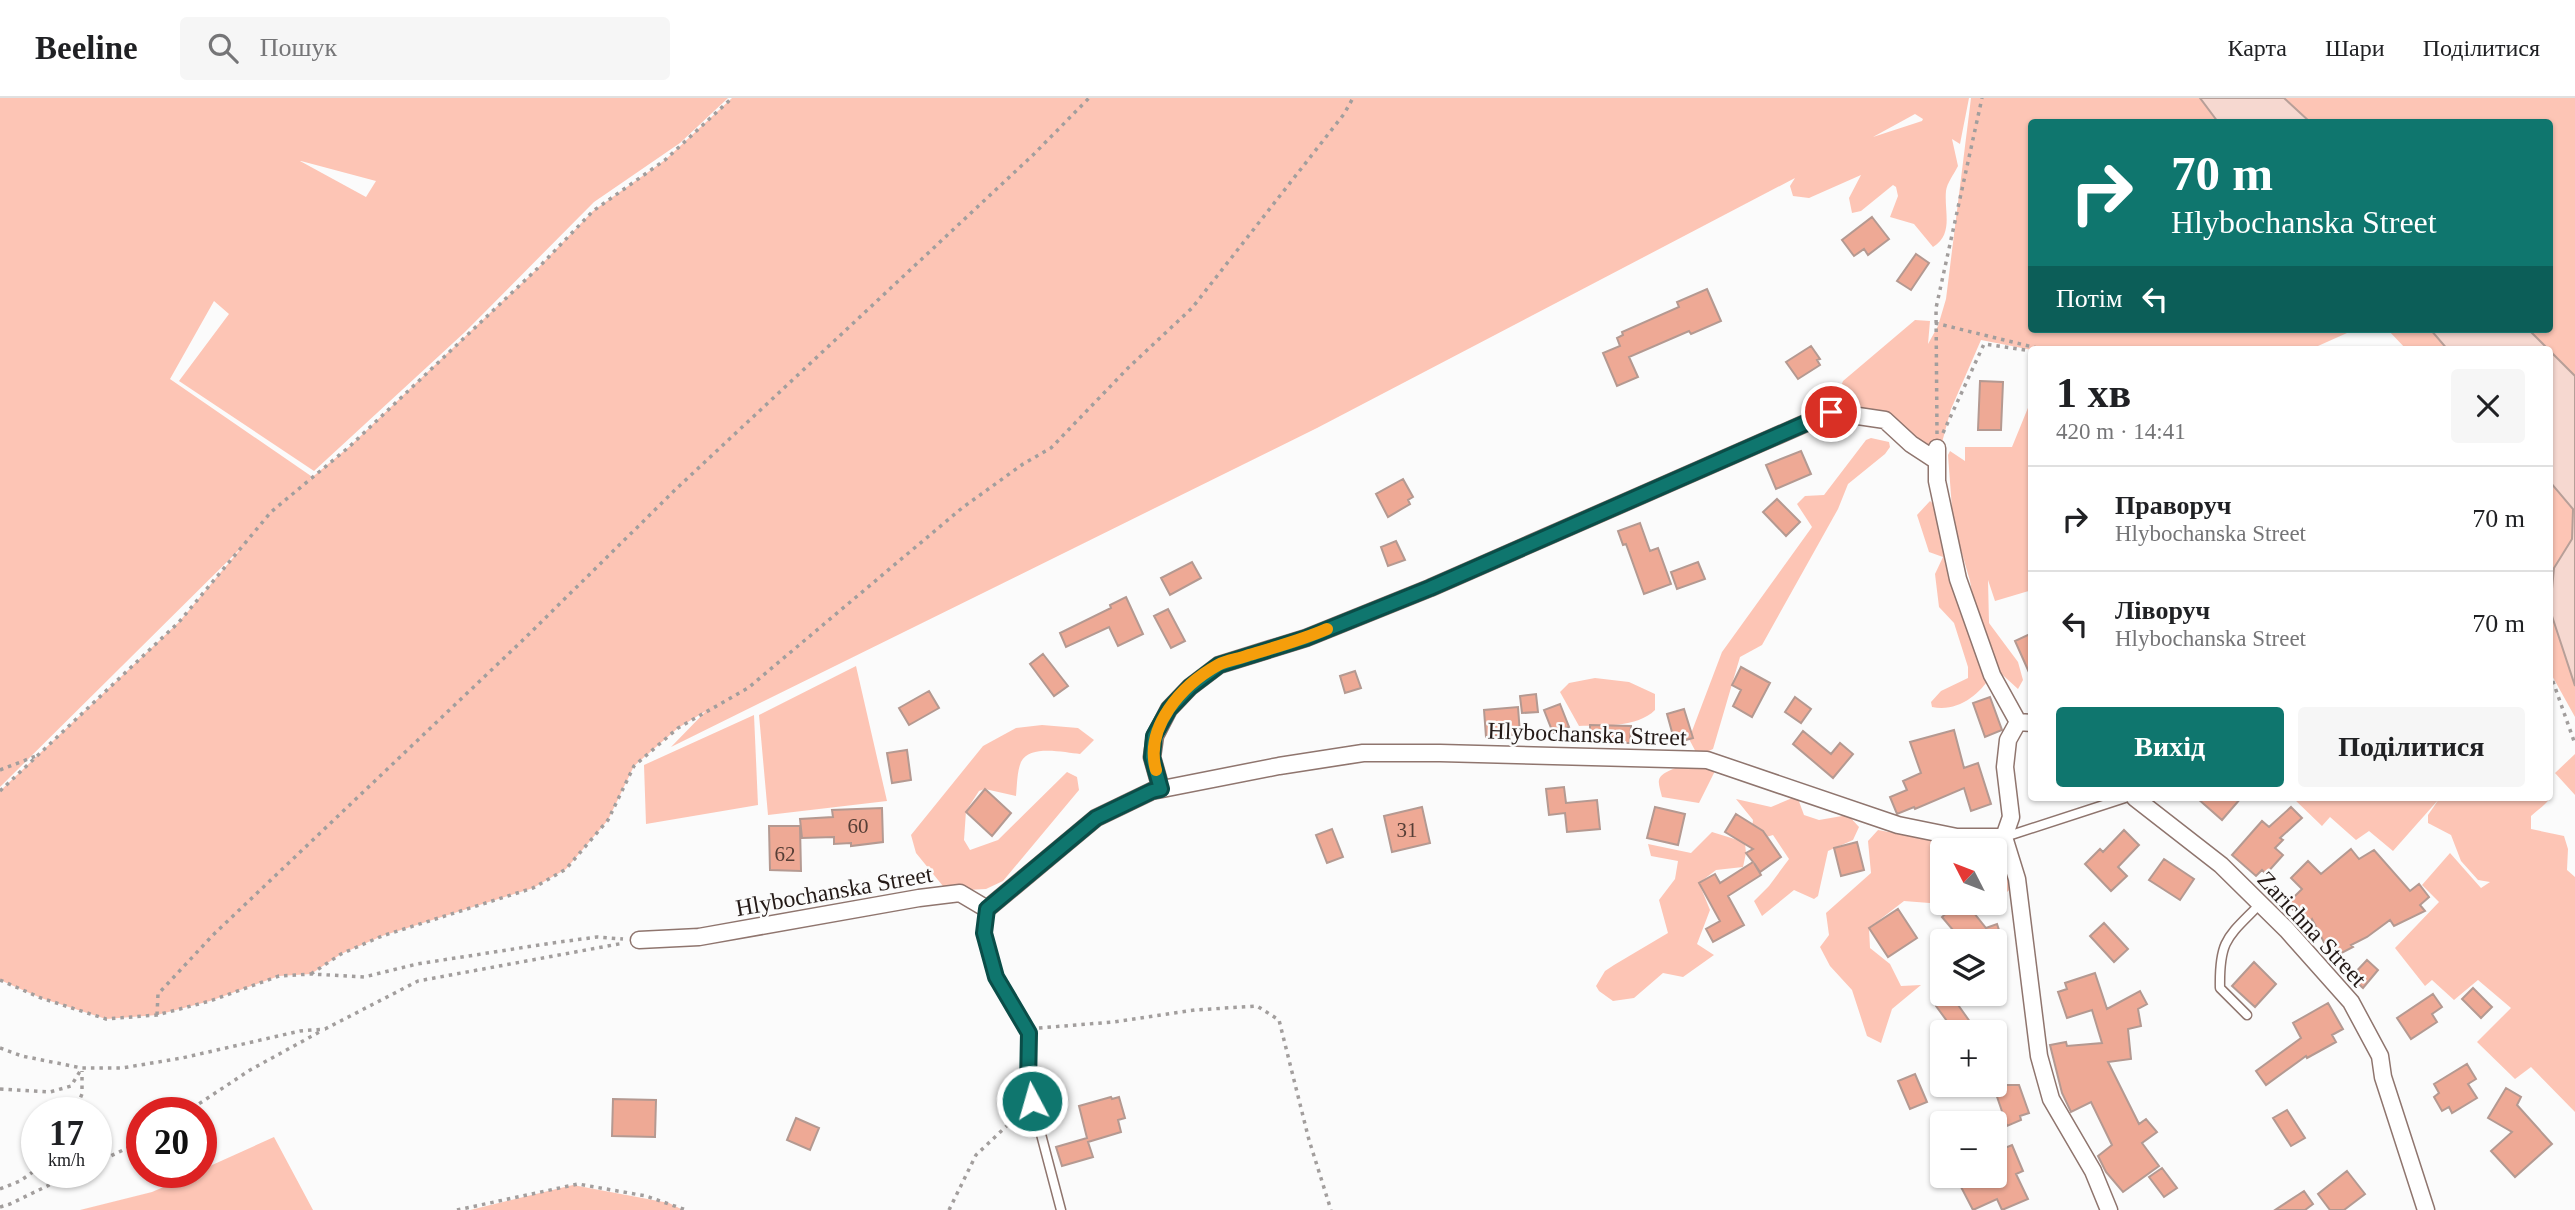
<!DOCTYPE html>
<html lang="uk">
<meta charset="utf-8">
<style>
body{margin:0;font-family:Georgia,serif;background:#f6f6f6;color:#202124;height:100vh;display:flex;flex-direction:column;font-size:26px;white-space:nowrap}
*{box-sizing:border-box;margin:0}
p{font-size:23px;color:#757577}
.icon{flex:none;width:38px;height:38px;fill:none;stroke:currentColor;stroke-width:2;stroke-linecap:round;stroke-linejoin:round}
.map{position:relative;flex:1;overflow:hidden}
.sheet{position:absolute;left:2028px;top:248px;width:525px;height:455px;display:flex;flex-direction:column;background:#fff;border-radius:7px;box-shadow:0 2px 5px #0004}
.sheet>*{flex:none}
.top-card{position:absolute;left:2028px;top:21px;width:525px;height:214px;border-radius:7px;box-shadow:0 2px 5px #0004;background:#0f766e;color:#fff;overflow:hidden}
.needle{width:46px;rotate:312deg}
.controls{position:absolute;left:1930px;top:740px;display:grid;gap:14px}
.controls a{display:grid;place-items:center;width:77px;height:77px;border-radius:7px;background:#fff;box-shadow:0 2px 5px #0004;font-size:35px}
.speed{position:absolute;left:21px;top:999px;display:flex;gap:14px;font-size:35px;font-weight:700;text-align:center}
.speed>*{display:grid;place-content:center;width:91px;height:91px;border-radius:50%;background:#fff;box-shadow:0 2px 5px #0004;line-height:1}
.speed small{font-size:18px;font-weight:400}
.speed .limit{border:10px solid #d22;background:#fff;color:#111}
.pin{position:absolute;display:grid;place-items:center;width:60px;height:60px;color:#fff;margin:-30px;border:4px solid #fff;border-radius:50%;box-shadow:0 2px 7px #0007}
.me{position:absolute;width:77px;margin:-38px;rotate:354deg;stroke-linejoin:round;filter:drop-shadow(0 0 5px #0008)}
.turn{display:flex;align-items:center;gap:24px;height:147px;padding:0 28px;font-size:32px}
.turn .icon{width:91px;height:91px;stroke-width:2.5}
.turn b{display:block;font-size:49px;line-height:60px}
.then{display:flex;align-items:center;height:66px;padding:0 28px;background:#0003;gap:14px;font-size:26px}
.round{display:grid;place-items:center;flex:none;width:74px;height:74px;border-radius:7px;background:#f6f6f6}
.summary{display:flex;align-items:center;justify-content:space-between;height:119px;padding:0 28px}
h1{font-size:42px;font-weight:700;line-height:52px}
.cta{display:flex;gap:14px;margin-top:auto;padding:14px 28px}
.cta a{flex:1;height:80px;border-radius:7px;background:#0f766e;color:#fff;font-size:28px;font-weight:700;line-height:80px;text-align:center}
.cta a+a{background:#f6f6f6;color:#202124}
ul{padding:0;list-style:none}
li{display:flex;align-items:center;gap:21px;height:105px;padding:0 28px;border-top:2px solid #e0e0e0}
li div{flex:1}
li b{display:block;font-size:26px}
li em{font-style:normal}
header{display:flex;align-items:center;gap:42px;box-sizing:border-box;height:98px;padding:0 35px;background:#fff;border-bottom:2px solid #e0e0e0}
header strong{font-size:33px}
nav{display:flex;gap:38px;margin-inline-start:auto;font-size:24px}
.search{width:490px;height:63px;background:#f6f6f6;display:flex;align-items:center;gap:18px;box-sizing:border-box;padding:0 24px;border-radius:7px;color:#757577;font-size:26px}
.map>svg:first-child{display:block}
.green{fill:#fdc5b5;fill-rule:evenodd}
.water{fill:#f6d8d0;stroke:#b79f98;stroke-width:2}
.building{fill:#eea995;stroke:#b49991;stroke-width:2}
.lines{fill:none;stroke-linecap:round;stroke-linejoin:round}
.service-casing{stroke:#8f756e;stroke-width:11}
.minor-casing{stroke:#8f756e;stroke-width:19}
.path{stroke:#a29e9d;stroke-width:3.5;stroke-dasharray:3.5 5;stroke-linecap:butt}
.service{stroke:#fff;stroke-width:8}
.minor{stroke:#fff;stroke-width:16}
.route-casing{stroke:#0a4d48;stroke-width:18}
.route{stroke:#0f766e;stroke-width:12}
.slow{stroke:#f59e0b;stroke-width:12}
.labels{text-anchor:middle;stroke-width:5;stroke-linejoin:round;paint-order:stroke}
.number-label{font-size:21px;fill:#563e36}
.street-label{font-size:24px;fill:#241a17;stroke:#fbfbfb}
</style>
<header>
<strong>Beeline</strong>
<div class="search"><svg class="icon" aria-label="search" viewBox="0 0 24 24"><circle cx="10" cy="10" r="6"/><path d="M15 15l6 6"/></svg>Пошук</div>
<nav><a>Карта</a><a>Шари</a><a>Поділитися</a></nav>
</header>
<div class="map">
<svg width="2575" height="1112" viewBox="0 0 2575 1112">
<rect width="100%" height="100%" fill="#fbfbfb"/>
<path class="green" d="M0,0H728L680,45L594,104L465,234L314,373L179,283L229,216L214,203L170,281L311,378L310,381L349,349L436,266L538,170L593,113L665,62L732,0H1969L1960,46L1952,41L1958,68C1954,76 1947,85 1946,93C1944,114 1954,136 1933,149L1914,126L1890,119L1898,98L1896,89L1893,87L1861,113L1852,115L1849,100L1861,77L1809,100L1793,98L1790,88L1795,80L1317,330L671,649L706,613L678,630L634,668L608,722L566,771L533,790L382,838L341,856L311,876L279,878L210,903L157,917L106,921L41,900L0,882V693L179,524L243,448L0,689ZM1915,16L1923,21L1922,23L1873,39ZM300,63H301L376,83L366,99Z
M1971,0H2200L2218,24H2032V231H2356L2309,252H2032L1981,242L1951,311L1937,363L1885,322L1831,314L1843,283L1915,222L1930,223L1928,246L1938,228L1946,201Z
M2284,0H2575V278L2528,231H2550V24H2310Z
M2387,231H2430L2448,252H2407Z
M2032,300V492L1995,503L1988,482L1989,525L2018,564L2023,582L2018,591L1995,570L1977,522L1970,483L1953,424L1948,357L1950,353L1965,363V349H2012Z
M1871,340L1889,344L1890,349L1885,356L1848,386L1838,411L1762,547L1740,559L1713,651L1698,658L1689,641L1722,554L1812,429L1797,406L1805,398L1824,397L1866,342Z
M2550,384L2573,411L2572,441L2554,470L2550,499Z
M1930,403L1940,412L1992,577C1978,598 1958,614 1932,609L1931,604L1941,593L1968,580V569L1954,525L1939,509L1935,476L1943,459L1929,454L1917,417Z
M2550,512L2575,588V619L2550,574Z
M856,568L887,703L768,717L759,617Z
M1595,580L1629,584L1655,596V612C1637,630 1602,627 1579,628L1560,594L1569,585Z
M754,617L758,707L646,726L644,667Z
M1042,627L1078,630L1094,642L1080,656C1065,655 1030,646 1021,664C1017,673 1017,688 1016,698L985,691L979,693L966,713L964,742L970,752L998,742L1067,674L1077,679L1079,692L1003,783L986,791L947,793L916,755L911,737L983,648L1016,630Z
M2575,656V697L2555,675Z
M1707,662L1714,669V675L1699,705L1662,699C1661,694 1658,686 1659,682C1662,670 1696,665 1707,662Z
M2550,685C2557,701 2542,708 2531,718V731L2564,738L2568,751L2567,772L2575,779V1014L2531,969L2515,981L2477,944L2511,910L2478,882L2454,902L2432,882L2425,888L2395,850L2439,804L2422,787L2450,755L2481,790L2490,784L2478,782L2461,763L2451,737L2428,725V717L2439,701L2393,753L2369,733L2356,742L2330,719L2322,728L2293,700H2550Z
M1797,698L1804,717L1819,722L1848,717L1859,729L1853,742L1828,753L1818,798L1814,801L1794,792L1762,818L1754,803L1769,788L1789,761L1773,737L1750,744L1753,722L1736,701L1771,709Z
M1878,732L1969,749L1977,752H1942V806L1904,803L1869,830L1870,850L1890,866L1901,888L1921,887L1892,911L1881,945L1867,938L1852,892L1830,868L1820,849L1829,837L1826,815L1871,775L1868,743Z
M1712,734L1741,743L1745,746L1746,755L1743,769L1716,772L1699,785L1710,812L1697,846L1714,857L1683,879L1663,875L1634,900L1613,903L1599,893L1596,888L1605,873L1614,867L1668,835L1659,802L1675,781L1678,763L1651,758L1648,746L1691,755Z
M1995,762L2002,765L2013,788L1999,802L1995,799Z
M274,1039L313,1112H80L152,1094L196,1075L201,1074V1072Z
M573,1087L669,1105L683,1112H470Z"/>
<path class="water" d="M2200,0H2284L2310,24H2218Z
M2430,231H2528L2549,252H2448Z
M2550,253L2575,278V588L2550,512L2554,470L2572,441L2573,411L2550,384Z"/>
<path class="building" d="M1872,119L1889,141L1868,157L1864,151L1854,158L1842,142Z
M1916,156L1929,165L1911,192L1897,183Z
M1707,191L1721,223L1691,236L1689,233L1629,259L1638,279L1617,288L1603,255L1620,248L1617,240L1623,237L1622,234L1679,209L1677,204Z
M1811,248L1820,261L1817,262L1820,267L1798,281L1786,264Z
M1980,283L2003,284L2001,332H1978Z
M1801,353L1811,376L1776,391L1766,367Z
M1403,381L1413,399L1408,402L1410,406L1388,419L1376,396Z
M1777,401L1800,424L1786,438L1763,414Z
M1640,425L1650,453L1658,450L1671,486L1644,496L1626,446L1623,447L1618,433Z
M1396,443L1405,462L1388,468L1381,449Z
M1192,464L1201,480L1170,497L1161,480Z
M1698,464L1705,481L1677,491L1671,474Z
M1126,499L1143,536L1118,548L1109,529L1066,549L1060,535L1111,510L1110,507Z
M1168,511L1185,543L1171,550L1154,518Z
M2032,535V581L2015,543Z
M1043,556L1068,588L1054,598L1030,566Z
M1741,569L1770,585L1752,619L1733,608L1741,592L1732,587Z
M1355,573L1361,590L1345,595L1340,578Z
M929,593L939,610L909,627L899,610Z
M1536,596L1538,614L1522,615L1520,598Z
M1795,599L1811,611L1801,625L1785,614Z
M1990,599L2002,632L1985,639L1973,605Z
M1560,606L1569,629L1553,635L1544,612Z
M1518,609L1520,636L1486,639L1484,612Z
M1684,611L1693,640L1675,645L1667,616Z
M1590,627L1631,628L1630,645H1590Z
M1954,632L1964,670L1978,665L1991,706L1971,713L1964,690L1915,711L1914,709L1897,716L1890,699L1907,692L1903,683L1921,675L1910,644Z
M1803,633L1831,656L1840,645L1853,656L1833,680L1793,646Z
M907,652L911,682L892,685L887,655Z
M1564,689L1566,705L1597,702L1600,731L1567,734L1565,715L1549,717L1546,691Z
M985,691L1011,715L992,738L966,714Z
M2197,700H2241L2222,722Z
M1422,709L1430,745L1392,754L1384,718Z
M1655,709L1685,716L1678,747L1647,740Z
M2291,709L2302,720L2280,740L2283,742L2275,750L2283,757L2266,776L2262,772L2256,778L2232,757L2262,723L2269,729Z
M882,710L883,744L851,748V745L834,746V739L802,740L800,721L833,719L832,712Z
M1736,716L1763,733L1781,759L1760,774L1754,765L1761,777L1728,798L1744,827L1713,844L1706,831L1720,823L1699,785L1715,776L1720,785L1753,764L1746,755L1753,751L1725,734Z
M769,728H800L801,773L770,772Z
M1332,731L1343,759L1327,765L1316,737Z
M2124,732L2139,747L2118,769L2127,778L2111,793L2085,766L2100,751L2103,754Z
M1857,744L1864,772L1841,778L1834,750Z
M2351,751L2359,761L2374,752L2410,793L2419,786L2429,799L2420,807L2425,813L2394,828L2390,822L2367,839L2351,847L2353,849L2332,860L2312,821L2308,826L2287,806L2302,791L2291,780L2308,763L2321,776Z
M2164,761L2194,781L2180,802L2149,782Z
M1958,805H1966L1986,830L1997,826L2003,844H1954V841L1959,839L1942,819Z
M1898,811L1917,840L1888,859L1869,830Z
M2104,825L2128,851L2114,864L2090,838Z
M2367,862L2378,872L2363,890L2351,879Z
M2254,864L2276,886L2255,909L2232,888Z
M2095,875L2107,911L2140,893L2147,906L2138,911L2141,928L2128,931L2131,961L2108,964L2139,1026L2146,1021L2157,1034L2142,1045L2159,1068L2123,1094L2106,1074L2098,1058L2112,1047L2091,1004L2071,1014L2062,995L2050,947L2066,944L2067,948L2102,945L2092,912L2067,920L2058,894L2067,891L2065,885Z
M2473,890L2492,909L2481,920L2462,901Z
M2433,896L2442,909L2432,916L2437,924L2411,941L2397,920Z
M1951,897L1973,928L1964,934H1955L1936,908Z
M2328,905L2343,931L2332,937L2336,944L2307,960L2306,958L2266,987L2256,973L2301,940L2293,925Z
M2467,966L2476,981L2468,986L2477,1000L2452,1015L2449,1009L2442,1013L2434,999L2439,995L2434,986Z
M1915,976L1927,1004L1910,1011L1898,983Z
M1993,987H2019L2029,1015L2020,1018L2021,1022L2007,1028Z
M2506,990L2521,999L2517,1007L2552,1046L2515,1079L2491,1053L2512,1034L2488,1020Z
M1111,999L1112,1001L1119,999L1125,1020L1118,1022L1121,1034L1088,1044L1093,1059L1062,1068L1056,1049L1087,1040L1079,1008Z
M613,1001L656,1002L655,1039L612,1038Z
M2287,1012L2305,1040L2291,1048L2273,1020Z
M796,1020L819,1030L810,1052L787,1042Z
M2012,1047L2023,1073L2016,1076L2028,1101L2002,1112L1997,1101L1973,1112L1961,1089L1983,1078H1995V1054Z
M2162,1070L2177,1090L2164,1099L2149,1079Z
M2347,1073L2365,1096L2344,1112H2330L2318,1096Z
M2304,1093L2313,1106L2305,1112H2275Z"/>
<g class="lines">
<g class="service-casing">
<path id="service" d="M2005,739L2125,700
M987,811L984,835L996,879L1029,935L1028,987L1061,1112
M2247,917L2220,890C2219,841 2228,839 2260,806"/>
</g>
<g class="minor-casing">
<path id="minor" d="M1937,350V383L1958,481L1992,577L2018,624L2032,625
M2018,624L2008,642L2005,669L2011,719L2004,739L2017,781L2039,958L2051,1001L2093,1073L2109,1112
M1161,691L1152,659L1155,638L1169,611L1190,589L1219,567L1306,540L1430,490L1831,314L1885,322L1911,346L1937,363
M2135,700L2221,767L2287,832L2351,904L2380,958L2383,979L2426,1112
M639,842L699,839L919,800L960,795L987,811L1096,720L1152,693L1279,668L1363,655H1440L1707,662L1898,727L1957,739H2004"/>
</g>
<path class="path" d="M1935,225L2045,252
M1943,335L1984,246L2032,253
M1937,336L1936,210L1982,0
M2550,575L2575,646
M0,672L36,658
M0,693L179,524L271,414L349,349L538,170L593,113L665,62L732,0
M311,876L341,856L382,838L533,790L566,771L608,722L634,668L678,630L748,590L962,410L1023,366L1051,350L1128,270L1192,210L1344,16L1353,0
M0,882L41,900L106,921L157,917L210,903L279,878L311,876L364,879L417,866L552,845L597,839L623,841
M157,917L158,896L213,837L524,541L676,391L1034,56L1089,0
M1039,930L1113,924L1195,912L1257,908L1279,922L1309,1042L1331,1112
M0,950L22,958L82,970H122L182,960L300,933L325,931L418,883L624,845
M0,991L50,994L71,988L82,970
M74,1015L82,996V973
M185,1015L250,972L323,932
M96,1065L142,1043
M0,1091L20,1083L37,1071
M0,1109L10,1106L76,1074
M457,1112L578,1086L646,1098L686,1112
M949,1112L976,1057L1013,1022L1023,1020"/>
<use href="#service" class="service"/>
<use href="#minor" class="minor"/>
</g>
<g class="lines">
<g class="route-casing">
<path id="route" d="M1032,1003L1028,987L1029,935L996,879L984,835L987,811L1096,720L1152,693L1161,691L1152,659L1154,638L1169,611L1190,589L1219,567L1306,540L1430,490L1831,314"/>
</g>
<use href="#route" class="route"/>
<path class="slow" d="M1156,672C1144,629 1182,587 1218,567C1227,562 1240,561 1249,557C1276,549 1302,542 1327,531"/>
</g>
<g class="labels">
<g class="number-label">
<text x="858" y="735">60</text>
<text x="1407" y="739">31</text>
<text x="785" y="763">62</text>
</g>
<g class="street-label">
<text transform="translate(1587 636) rotate(2)" y="8">Hlybochanska Street</text>
<text transform="translate(834 793) rotate(-10)" y="8">Hlybochanska Street</text>
<text transform="translate(2312 831) rotate(47)" y="8">Zarichna Street</text>
</g>
</g>
</svg>
<div class="controls">
<a><svg class="needle" viewBox="-14 -14 28 28"><path d="M0-13l5 13h-10z" fill="#e53935"/><path d="M0 13l5-13h-10z" fill="#757577"/></svg></a>
<a><svg class="icon" aria-label="layers" viewBox="0 0 24 24"><path d="M12 4l9 5-9 5-9-5zM3 14l9 5 9-5"/></svg></a>
<a>+</a>
<a>−</a>
</div>
<div class="speed"><div>17<small>km/h</small></div><div class="limit">20</div></div>
<div class="pin" style="left:1831px;top:314px;background:#d93025"><svg class="icon" aria-label="arrive" viewBox="0 0 24 24"><path d="M6 21V4h12l-3 4 3 4H6"/></svg></div>
<svg class="me" style="left:1032px;top:1003px" viewBox="-20 -20 40 40"><circle r="17" fill="#0f766e" stroke="#fff" stroke-width="3"/><path d="M0-11L8 9 0 5-8 9z" fill="#fff"/></svg>
<div class="top-card">
<div class="turn"><svg class="icon" aria-label="right" viewBox="0 0 24 24"><path d="M7 20v-9h11M14 6l5 5-5 5"/></svg><div><b>70 m</b>Hlybochanska Street</div></div>
<div class="then">Потім<svg class="icon" aria-label="left" viewBox="0 0 24 24"><path d="M17 20v-9H6M10 6l-5 5 5 5"/></svg></div>
</div>
<section class="sheet">
<div class="summary"><div><h1>1 хв</h1><p>420 m · 14:41</p></div><a class="round"><svg class="icon" aria-label="close" viewBox="0 0 24 24"><path d="M6 6l12 12M18 6L6 18"/></svg></a></div>
<ul>
<li><svg class="icon" aria-label="right" viewBox="0 0 24 24"><path d="M7 20v-9h11M14 6l5 5-5 5"/></svg><div><b>Праворуч</b><p>Hlybochanska Street</p></div><em>70 m</em></li>
<li><svg class="icon" aria-label="left" viewBox="0 0 24 24"><path d="M17 20v-9H6M10 6l-5 5 5 5"/></svg><div><b>Ліворуч</b><p>Hlybochanska Street</p></div><em>70 m</em></li>
</ul>
<div class="cta"><a>Вихід</a><a>Поділитися</a></div>
</section>
</div>
